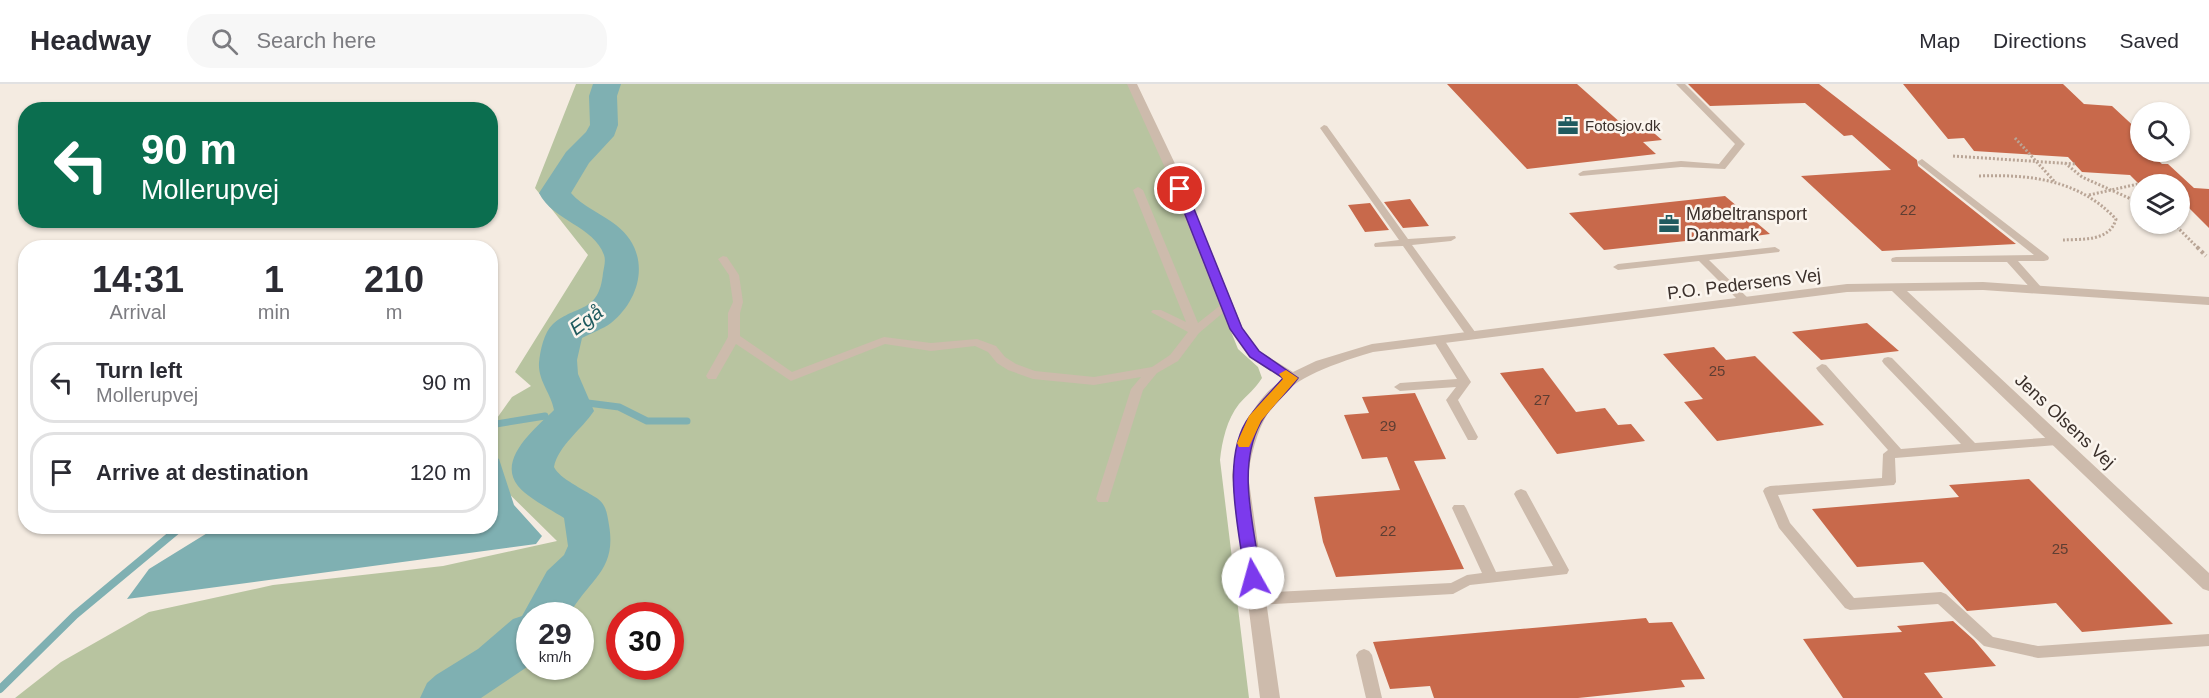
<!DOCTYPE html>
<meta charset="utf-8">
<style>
body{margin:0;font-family:Arial,sans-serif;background:#f7f7f7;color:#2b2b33;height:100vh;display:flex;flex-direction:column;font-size:22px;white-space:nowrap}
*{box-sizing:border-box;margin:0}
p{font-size:20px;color:#7c7c81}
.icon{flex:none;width:33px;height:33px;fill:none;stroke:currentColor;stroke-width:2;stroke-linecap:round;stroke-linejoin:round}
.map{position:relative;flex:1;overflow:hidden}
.details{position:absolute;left:18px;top:156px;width:480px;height:294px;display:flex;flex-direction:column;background:#fff;border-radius:24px;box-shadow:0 2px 4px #0004}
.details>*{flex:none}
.top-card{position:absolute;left:18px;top:18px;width:480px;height:126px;border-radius:24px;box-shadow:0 2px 4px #0004;background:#0b6e4f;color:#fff;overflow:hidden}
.tools{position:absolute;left:2130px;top:18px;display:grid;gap:12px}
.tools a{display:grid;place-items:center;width:60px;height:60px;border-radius:50%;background:#fff;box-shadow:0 2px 4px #0004;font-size:30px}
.speed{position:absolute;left:516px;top:518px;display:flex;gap:12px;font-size:30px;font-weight:700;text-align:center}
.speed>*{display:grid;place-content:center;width:78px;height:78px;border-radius:50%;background:#fff;box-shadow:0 2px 4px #0004;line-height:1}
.speed small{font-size:15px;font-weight:400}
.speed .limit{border:9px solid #d22;background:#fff;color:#111}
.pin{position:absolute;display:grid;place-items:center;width:51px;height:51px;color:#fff;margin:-26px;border:3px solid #fff;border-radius:50%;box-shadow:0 2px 6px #0007}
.me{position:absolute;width:66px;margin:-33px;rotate:353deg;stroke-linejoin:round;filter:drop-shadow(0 0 4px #0008)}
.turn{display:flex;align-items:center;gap:21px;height:126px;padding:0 24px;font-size:27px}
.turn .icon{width:78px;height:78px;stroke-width:2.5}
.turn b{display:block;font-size:42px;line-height:51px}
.eta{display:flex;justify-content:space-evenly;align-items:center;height:102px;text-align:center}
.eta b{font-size:36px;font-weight:700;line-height:42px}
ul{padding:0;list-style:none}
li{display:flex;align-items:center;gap:18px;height:81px;margin:0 12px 9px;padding:0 12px;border:3px solid #e1e1e2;border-radius:24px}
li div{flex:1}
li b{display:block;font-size:22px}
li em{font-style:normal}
header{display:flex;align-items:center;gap:36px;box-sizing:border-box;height:84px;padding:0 30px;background:#fff;border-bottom:2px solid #e1e1e2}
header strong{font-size:28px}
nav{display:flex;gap:33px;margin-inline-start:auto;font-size:21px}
.search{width:420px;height:54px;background:#f7f7f7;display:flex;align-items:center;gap:15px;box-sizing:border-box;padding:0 21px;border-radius:24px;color:#7c7c81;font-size:22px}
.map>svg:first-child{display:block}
.green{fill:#b8c4a0;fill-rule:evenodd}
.water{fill:#7fb0b2}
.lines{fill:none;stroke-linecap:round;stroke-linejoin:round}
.stream-far1{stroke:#7fb0b2;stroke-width:7}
.stream{stroke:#7fb0b2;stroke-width:8}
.river{fill:#7fb0b2;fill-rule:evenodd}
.building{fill:#c8694b}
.path-far1{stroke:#b9a596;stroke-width:3;stroke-dasharray:2 2;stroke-linecap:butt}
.path{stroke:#b9a596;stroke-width:4;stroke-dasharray:3 3;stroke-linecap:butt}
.lane{fill:#cdbbac;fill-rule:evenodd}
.street{fill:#cdbbac;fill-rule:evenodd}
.route{fill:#7c3aed;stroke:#51269a;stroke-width:1.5}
.slow{fill:#f59e0b}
.labels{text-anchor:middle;stroke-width:5;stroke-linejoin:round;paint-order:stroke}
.far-poi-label{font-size:15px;fill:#3b302b;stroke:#fbf5ee;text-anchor:start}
.number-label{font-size:15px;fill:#5e3e33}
.poi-label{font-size:18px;fill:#3b302b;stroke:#fbf5ee;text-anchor:start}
.street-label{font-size:18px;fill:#3b302b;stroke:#fbf5ee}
.water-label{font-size:20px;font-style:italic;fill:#1f5a5e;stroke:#fbf5ee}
</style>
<header>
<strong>Headway</strong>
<div class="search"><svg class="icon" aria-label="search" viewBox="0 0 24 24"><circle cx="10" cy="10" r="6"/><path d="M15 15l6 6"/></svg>Search here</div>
<nav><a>Map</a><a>Directions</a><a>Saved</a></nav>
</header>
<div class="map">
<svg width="2209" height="614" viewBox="0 0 2209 614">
<rect width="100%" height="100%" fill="#f4ebe1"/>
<path class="green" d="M576,0H1128L1159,67L1238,265L1258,283L1262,294C1256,304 1247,311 1239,320C1227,335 1222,357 1220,376L1249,614H15L61,578L149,528L273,501L443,482L557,457L491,392L490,344L512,313L531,302L515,288L588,171L535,104ZM530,531H580V582H530ZM620,531H670V582H620Z"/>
<path class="water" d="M491,370L499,375L514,421L542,452L536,460L127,515L149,485L217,443L490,442Z"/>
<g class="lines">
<path class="stream-far1" d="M572,317L619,323L647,337H687
M490,341L545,332"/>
<path class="stream" d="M0,605L75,531L182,442"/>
<path class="river" d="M593,0H621L617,12L618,41L614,52L589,79L571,109C582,122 602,130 616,141C651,168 643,213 611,239C603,245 591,249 582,254L577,276L578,290L594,327C582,345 558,362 554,383C560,395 583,405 595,413C606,419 607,429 609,441C617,487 589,495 569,531H530V581L481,614H420L427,599L436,591L478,565L513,535L522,532L547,487L564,471L568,462L564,434C550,425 529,415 518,402C496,375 537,343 554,326C551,309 538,297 539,279C540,267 544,248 553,240C576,220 599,230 603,189C604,183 606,176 604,171C594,142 553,137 539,109L566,68L586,48L590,41L589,12Z"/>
</g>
<path class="building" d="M1447,0H1577L1622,40L1641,38L1662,56L1643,58L1656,70L1527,85Z
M1688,0H1819L1917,76L1918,82L2016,160L1882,167L1801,92L1891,86L1852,51L1844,52L1805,19L1710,22Z
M1903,0H2063L2084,20L2112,22L2140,48V68H2149L2162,80H2168L2194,104L2209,105V144L2180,115V100H2139L2130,91L2082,88L2068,73L1974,67L1964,54L1948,55Z
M1725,112L1770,150L1725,156L1722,153L1604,166L1569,129Z
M1410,115L1429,142L1403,144L1384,118Z
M1370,119L1389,146L1365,148L1348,121Z
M1867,239L1899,267L1821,276L1792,248Z
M1714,263L1726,276L1755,272L1824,341L1717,357L1684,318L1703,315L1663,270Z
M1543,284L1576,328L1605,324L1618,341L1631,340L1645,357L1557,370L1500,289Z
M1415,309L1446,375L1414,377L1464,485L1336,493L1323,458L1314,413L1400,406L1387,373L1362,375L1344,331L1369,329L1362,313Z
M2029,395L2173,540L2082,548L2056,519L1967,527L1923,478L1857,483L1812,425L1959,413L1949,401Z
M1646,534L1649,539L1672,538L1705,595L1681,596L1685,603L1578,614H1434L1430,602L1390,605L1373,558Z
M1953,537L1974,556L1996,582L1924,589L1943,614H1843L1803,555L1902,548L1897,542Z"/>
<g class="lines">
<path class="path-far1" d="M2015,54L2055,98
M1953,72L2075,80
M2065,79L2082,93L2140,119
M1979,92C2031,90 2079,96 2116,135C2110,158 2081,155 2062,156
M2089,111L2138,100
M2174,140L2198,164"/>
<path class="path" d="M2197,163L2206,172"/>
<path class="lane" d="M1676,0H1685L1745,60L1725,85L1681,83L1580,92L1578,90L1583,87L1681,77L1719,80L1735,60Z
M1324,41L1327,42L1408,155L1455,152L1456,154L1451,157L1412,161L1478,252L1476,254H1468L1403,162L1375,163L1374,161L1375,159L1399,156L1320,44Z
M1922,75L2048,172L2049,174L2048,176L2044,177H2018L2041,203L2042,205L2041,207H2033L2007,178H1892L1891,176L1892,174L1896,173L2034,171L1919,80L1917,78Z
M1138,103L1143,106L1198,239L1222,220H1230L1231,222L1199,249L1178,277L1157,289L1143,306L1108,418H1098L1096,415L1131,305L1141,293L1094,301L1033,295L1008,286L997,279L988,268L975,262L931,267L885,260L791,297L736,260L716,295H708L706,292L728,253V229L733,218L729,191L718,175L723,172L727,173L739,191L743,218L740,229V252L792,288L884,253L931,259L977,255L996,262L1005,273L1016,280L1035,287L1094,293L1152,283L1170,271L1188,248L1151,228L1153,226H1161L1186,238L1133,106Z
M1775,163L1780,166L1779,168L1709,176L1750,216L1751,218L1750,220H1742L1699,177L1618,186L1613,183L1618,180Z
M1439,253L1443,254L1471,298L1458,316L1478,353L1476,356H1468L1446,316L1456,303L1400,307L1394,303L1400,299L1457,295L1433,256Z
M1888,273L1892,274L1975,359L2057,353L2063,357L2057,361L1895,374L1896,398L1894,401L1778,411L1790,439L1854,514L1941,508L1946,510L1993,553L2038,562L2209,550V562L2038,574L1984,562L1938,520L1850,526L1845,524L1779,444L1763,407L1765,404L1770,402L1882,394L1883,370L1888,366L1818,287L1816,284L1822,280L1826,281L1901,365L1961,360L1884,280L1882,277L1884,274Z
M1521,405L1526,407L1569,486L1567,490L1470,501L1453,510L1256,521L1251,519L1249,515L1251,511L1256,509L1451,499L1467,491L1482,489L1452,424L1454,421H1464L1466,424L1496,488L1553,482L1514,410L1516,407Z
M1364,565L1369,567L1372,571L1382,614H1366L1356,571L1359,567Z"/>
<path class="street" d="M1127,0H1137L1178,86L1243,245L1259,267L1293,288L1316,277L1372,260L1847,200L1983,198L2209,213V221L1983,206L1907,207L2209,489V507L2203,505L1892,207L1847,208L1373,268C1297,291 1261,307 1248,391L1280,614H1260L1232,391C1238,353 1250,318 1283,295L1249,273L1229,245L1166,86Z"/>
</g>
<path class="route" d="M1180,102L1186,105L1242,244L1259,267L1298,294C1287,310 1269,322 1260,340C1236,385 1255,446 1261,494L1253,500L1245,494C1240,447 1219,373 1250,332C1259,319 1272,307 1283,294L1250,273L1230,245L1175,105Z"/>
<path class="slow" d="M1286,286L1298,294L1261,337L1249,363H1239L1237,359L1249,332L1283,295L1279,290Z"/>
<defs>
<g id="office-bare" transform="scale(1.62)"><path d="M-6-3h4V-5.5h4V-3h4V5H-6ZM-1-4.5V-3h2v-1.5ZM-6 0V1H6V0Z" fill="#1f5a5e" stroke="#fbf5ee" stroke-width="2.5" paint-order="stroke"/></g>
</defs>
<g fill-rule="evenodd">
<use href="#office-bare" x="1568" y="42"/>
<use href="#office-bare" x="1669" y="140"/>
</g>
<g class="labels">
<g class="far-poi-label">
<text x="1585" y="47">Fotosjov.dk</text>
</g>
<g class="number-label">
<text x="1908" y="131">22</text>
<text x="1717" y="292">25</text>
<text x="1542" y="321">27</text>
<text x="1388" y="347">29</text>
<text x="1388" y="452">22</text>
<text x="2060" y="470">25</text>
</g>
<g class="poi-label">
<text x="1686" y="136">Møbeltransport<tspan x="1686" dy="21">Danmark</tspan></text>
</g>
<g class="street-label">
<text transform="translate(1744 200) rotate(-7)" y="6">P.O. Pedersens Vej</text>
<text transform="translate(2065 337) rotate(43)" y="6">Jens Olsens Vej</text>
</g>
<g class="water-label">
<text transform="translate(586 236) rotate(-36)" y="7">Egå</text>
</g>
</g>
</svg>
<div class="tools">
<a><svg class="icon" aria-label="search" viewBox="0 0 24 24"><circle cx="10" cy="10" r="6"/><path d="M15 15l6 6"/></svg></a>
<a><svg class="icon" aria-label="layers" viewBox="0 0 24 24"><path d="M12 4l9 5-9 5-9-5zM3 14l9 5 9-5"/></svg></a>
</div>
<div class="speed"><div>29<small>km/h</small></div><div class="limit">30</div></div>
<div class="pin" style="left:1180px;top:105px;background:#d93025"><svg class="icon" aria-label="arrive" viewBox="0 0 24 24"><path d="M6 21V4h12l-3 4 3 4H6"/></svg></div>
<svg class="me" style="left:1253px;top:494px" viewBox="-20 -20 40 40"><circle r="19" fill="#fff"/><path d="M0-13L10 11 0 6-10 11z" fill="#7c3aed"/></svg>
<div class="top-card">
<div class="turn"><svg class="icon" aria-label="left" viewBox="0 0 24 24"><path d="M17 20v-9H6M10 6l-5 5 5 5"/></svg><div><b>90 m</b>Mollerupvej</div></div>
</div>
<section class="details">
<div class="eta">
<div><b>14:31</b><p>Arrival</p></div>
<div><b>1</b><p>min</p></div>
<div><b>210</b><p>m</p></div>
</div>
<ul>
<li><svg class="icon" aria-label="left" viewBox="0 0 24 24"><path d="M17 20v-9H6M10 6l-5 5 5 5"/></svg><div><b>Turn left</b><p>Mollerupvej</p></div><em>90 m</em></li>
<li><svg class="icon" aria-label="arrive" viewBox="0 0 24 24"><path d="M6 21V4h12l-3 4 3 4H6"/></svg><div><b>Arrive at destination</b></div><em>120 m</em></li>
</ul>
</section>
</div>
